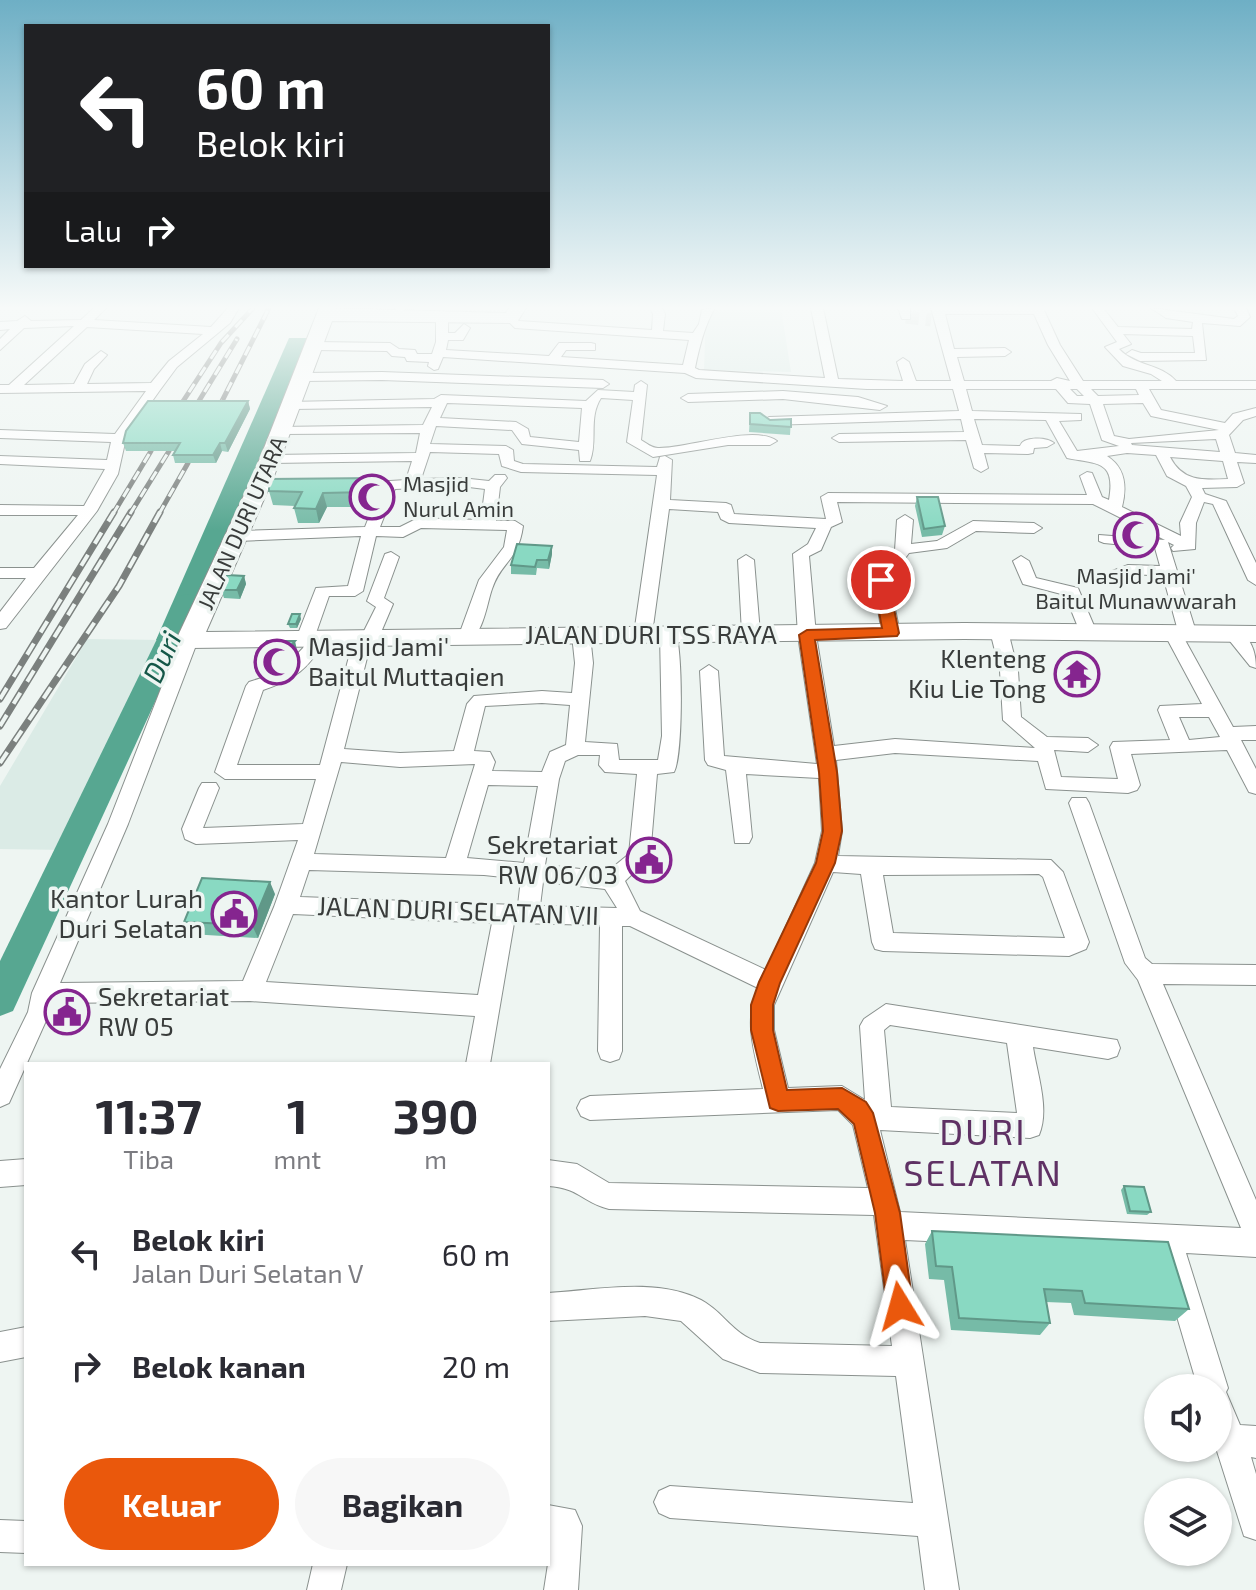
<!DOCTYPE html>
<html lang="id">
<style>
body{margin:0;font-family:"Exo 2",sans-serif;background:#f7f7f7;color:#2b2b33;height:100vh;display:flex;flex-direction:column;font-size:30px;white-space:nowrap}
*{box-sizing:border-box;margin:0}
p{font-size:26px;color:#7c7c81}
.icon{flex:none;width:44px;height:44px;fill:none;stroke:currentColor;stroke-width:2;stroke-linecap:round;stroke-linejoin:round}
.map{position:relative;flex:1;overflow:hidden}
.details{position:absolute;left:24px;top:1062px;width:526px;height:504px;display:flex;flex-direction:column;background:#fff;border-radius:0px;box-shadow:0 2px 6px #0004}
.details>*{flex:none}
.top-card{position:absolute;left:24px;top:24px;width:526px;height:244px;border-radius:0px;box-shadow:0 2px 6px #0004;background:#202124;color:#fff;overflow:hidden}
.tools{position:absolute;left:1144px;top:1374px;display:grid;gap:16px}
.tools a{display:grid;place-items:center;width:88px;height:88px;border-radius:50%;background:#fff;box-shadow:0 2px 6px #0004;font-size:40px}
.pin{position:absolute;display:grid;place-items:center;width:68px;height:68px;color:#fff;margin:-34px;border:4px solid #fff;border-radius:50%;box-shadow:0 2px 8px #0007}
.me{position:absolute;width:88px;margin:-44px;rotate:352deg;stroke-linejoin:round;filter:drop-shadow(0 0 6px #0008)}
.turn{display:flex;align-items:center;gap:28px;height:168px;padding:0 40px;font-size:36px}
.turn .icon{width:104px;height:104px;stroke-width:2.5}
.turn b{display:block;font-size:56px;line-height:68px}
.then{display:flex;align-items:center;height:76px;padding:0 40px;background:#0003;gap:16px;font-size:30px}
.eta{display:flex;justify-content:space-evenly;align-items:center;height:136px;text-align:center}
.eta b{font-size:48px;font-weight:700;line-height:56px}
.primary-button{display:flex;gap:16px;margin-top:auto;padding:16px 40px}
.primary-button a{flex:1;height:92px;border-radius:48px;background:#ea580c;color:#fff;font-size:32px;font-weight:700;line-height:92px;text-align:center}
.primary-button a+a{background:#f7f7f7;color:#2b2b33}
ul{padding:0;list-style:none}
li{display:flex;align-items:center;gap:24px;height:112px;padding:0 40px}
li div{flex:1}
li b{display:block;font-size:30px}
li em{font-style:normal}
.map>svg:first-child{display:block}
.built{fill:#dbebe6}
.water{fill:#57a791}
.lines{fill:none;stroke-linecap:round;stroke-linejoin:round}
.river{fill:#57a791;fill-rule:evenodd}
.street-tunnel{stroke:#cad0cd;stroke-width:13;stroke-dasharray:13 7;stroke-linecap:butt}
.street-casing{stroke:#8a918e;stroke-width:2}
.secondary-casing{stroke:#8a918e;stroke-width:2}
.street{fill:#fff;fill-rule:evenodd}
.secondary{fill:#fff;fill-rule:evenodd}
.rail-far1-casing{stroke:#7b807e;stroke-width:5}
.rail-casing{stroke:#7b807e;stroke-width:7}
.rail-far1{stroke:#eef5f2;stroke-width:3;stroke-dasharray:10;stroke-linecap:butt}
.rail{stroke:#eef5f2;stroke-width:4;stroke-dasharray:13;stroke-linecap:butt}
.wall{fill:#76bba7}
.shaded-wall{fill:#609888}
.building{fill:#89d9c2;stroke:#609888;stroke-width:2}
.route{fill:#ea580c;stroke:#983908;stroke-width:2}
.labels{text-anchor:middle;stroke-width:7;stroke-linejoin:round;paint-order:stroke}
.far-poi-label{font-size:22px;fill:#393c3b;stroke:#eef5f2;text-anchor:start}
.far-street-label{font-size:22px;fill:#393c3b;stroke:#eef5f2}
.street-label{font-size:26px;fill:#393c3b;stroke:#eef5f2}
.poi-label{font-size:26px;fill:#393c3b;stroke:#eef5f2;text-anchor:end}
.water-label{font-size:28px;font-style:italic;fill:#155748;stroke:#eef5f2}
.near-quarter-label{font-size:36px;letter-spacing:2px;fill:#5f3164;stroke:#eef5f2}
</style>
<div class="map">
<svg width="1256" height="1590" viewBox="0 0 1256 1590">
<rect width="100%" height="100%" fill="#eef5f2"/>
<path class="built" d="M743,309H781L791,372L704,370L706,312Z
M87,639L162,640L65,850L0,849V786Z"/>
<path class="water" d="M289,338H309L185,640H156Z"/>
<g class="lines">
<path class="river" d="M188,594L197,596L201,602L13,1011L0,1016V961L175,602L179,596Z"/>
<path class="street-tunnel" d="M906,317L931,320"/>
<g class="street-casing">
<path id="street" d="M94,308H106L94,320L211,327L228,308H239L230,323L177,367L160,390L126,438L118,474L97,511L6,628L0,629V612L26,578H0V568H34L78,515H0V505L84,506L105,469L0,464V456L107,460L111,442L0,438V430L115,434L146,391L0,393V385H9L74,326L24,328L0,350V339L10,329L0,330V322L17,321L25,316L31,321L81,320ZM87,327L203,334L169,361L151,383L87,384L94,369L107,355L101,351L85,364L74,384L24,385Z
M407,308L401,312L395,309L396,308Z
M650,308H662L665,314L663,331L693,333L699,324L702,310L715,308C705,324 699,348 695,368L699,370L825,378L811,308H823L838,379L903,381L897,362L903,358L909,362L916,381H951L931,308H1043L1060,345L1083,381H1162L1151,374L1123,366L1105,347L1117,342L1092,308H1103L1118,327L1192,329L1193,322L1166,318L1151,308L1234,319L1238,316L1234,308H1246L1250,317L1240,326L1202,323L1206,360L1140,361L1126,354L1132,350L1141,353H1195L1193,336L1123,334L1131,344L1119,349C1136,367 1160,363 1176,381H1256V389H1149L1161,410L1225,423L1233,414L1256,408V416L1243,420L1229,435L1235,453L1256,455V463L1237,462L1244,483L1237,487L1202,488L1205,494L1226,501L1256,563V585L1248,580L1213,504L1204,502L1196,523L1195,549L1173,551L1171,548L1174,545L1168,542L1197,635L1194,639L1185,640L1233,727L1256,726V740H1241L1256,769V794L1249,792L1227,750L1131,754L1140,785L1137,790L1128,793L1046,789L1038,761L895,753L836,760L842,831L838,856L1051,860L1063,872L1089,942L1086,949L1069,956L883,951L875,949L872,942L861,874L833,872L774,1005V1030L788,1088L842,1086L865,1100L860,1026L864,1019L886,1004L1117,1040L1120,1048L1117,1056L1108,1059L1033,1047C1037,1074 1050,1109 1039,1135L1030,1138L880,1130L900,1212L1241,1228L1138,980L1125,963L1069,803L1072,798H1086L1089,803L1145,958L1152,964L1256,965V985L1163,984L1256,1200V1257L1186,1253L1228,1388L1226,1392L1240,1425L1256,1426V1458L1251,1457L1256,1474V1540L1244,1536L1216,1448L1218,1388H1198L1158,1252L905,1240L959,1590H925L918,1536L670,1518L659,1513L654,1502L659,1491L670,1486L913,1503L896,1376L760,1373L723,1359L681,1321L645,1316L548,1321V1293C596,1290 657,1277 701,1300C725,1313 731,1333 760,1343L892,1346L874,1215L609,1209C582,1202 580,1188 548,1186V1160L577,1164L609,1183L868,1188L853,1125L838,1110L590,1120L581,1116L577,1108L581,1100L590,1096L763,1089C755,1055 743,1021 758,988L630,926H622V1051L619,1059L610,1062L601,1059L598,1051L600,925L514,923L490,1064H466L475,1016L250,1001L54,1003L9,1103L0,1107V1069L28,1012L32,993L108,824L180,640L189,635L198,640L128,824L60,983L243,981L274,907L298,840L196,844L185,839L182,829L199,788L202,783H216L219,788L203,828L303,824L316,779H225L215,772L246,686L249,682L280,672L303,648L305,644L296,639L316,588L348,586L361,536L238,541L230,536L238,531L365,527L380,489L374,488V482L406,480L412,461L271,463L264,459L271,455L416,453L420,433L283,434L278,433V427L423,425L432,407L293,409L286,405L288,402L434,399L441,395L586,401L598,390L634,392L635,385L641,381L647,385L641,440C646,443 652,448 658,448C686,449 755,424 777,441L770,445H728L653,457L627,442L633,400L601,398C588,418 598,441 590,461H580L579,450L522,444L512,430L436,426L430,444L506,446L513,450L514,461L523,464L657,467L660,457L665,456L672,460L670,500L726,503L731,505L734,514L826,519L821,497L828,493L1087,495L1080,476L1087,472L1092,473L1102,497L1109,500C1116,460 1097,464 1067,458L1046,420L974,419L982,445L1020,446C1023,436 1047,437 1054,443L1047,447L1034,448L1033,453L1028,454L984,453L988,468L981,472L974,468L966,440L839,442L832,438L839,434L964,432L961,419L769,425L762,421L769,417L959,411L953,389H867L696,378L685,373L443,357L438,369L434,370L428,366L429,362L407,361L405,357L392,356L387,351L315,350L309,346L315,342L390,343L399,349L415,350L417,354H432L436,342V317L442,313L448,317V333H455L464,324L470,328L463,340H448L446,350L549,356L559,343H591L595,344V350H566L561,357L683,365L689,340L515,328L505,318L511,314L519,321L652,330L653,314ZM945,314H1034L1048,345L1070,381L1057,378L1051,381H964L957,357L1005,356L1011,352L1005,348L954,349ZM966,389H1056L1068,403L1090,404L1102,440L1119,446L1077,451L1059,421L1081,420V414L972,411ZM1070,389H1077L1084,396H1077ZM1091,389H1136L1139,395L1098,396ZM447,403L582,408L579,442L530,437L528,429L516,422L440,418ZM1143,403L1151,416L1219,430L1129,439L1114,436L1103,404ZM1216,439L1220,452L1132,445L1131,443ZM430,452L499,454L502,466L521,472L657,475L634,634L643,639L652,634L669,509L718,512L721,519L729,523L816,528L808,544L793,554L798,635L817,764L724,756L718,671L709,665L700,671L705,760L708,765L726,770L735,843H749L752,837L746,774L819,778L822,831L815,863L766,970L640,911L625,881L650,857L657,774L674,772C683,755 683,647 675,630L669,629L660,634L662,736L658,760H619L617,744L585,742L593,663L590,635L581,630L572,635L575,663L572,693L542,691L474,696L467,704L454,751L400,753L344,749L371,642L379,637L393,604L384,598L399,557L391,552L385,554L367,601L376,607L363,633L354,638L320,765H237L263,690C295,679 309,669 326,638L316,633L329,596H355L363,591L376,536L403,537L421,528L507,530L504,547L479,580L459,635L468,640C483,636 487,603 492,589C501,561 518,562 523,526L515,521H496L500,487L507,478L505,475H495L489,481L461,478L421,479ZM1127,453L1156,455L1167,476L1186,486L1192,497L1180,523L1181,536L1122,507C1127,487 1126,468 1107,456ZM1170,457L1223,461L1228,479C1203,480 1183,482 1170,457ZM461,486L485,489L481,520L418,518L400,527H380L395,489ZM837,502L1093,504L1165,540L1099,535V541L1104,543L1155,548L1160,566L1128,565L1102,575C1114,585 1129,578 1141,575C1147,574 1157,576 1163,576L1178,631H1168L1165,635L1202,704L1160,706L1158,710L1170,740L1113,742L1110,747L1118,779L1061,777L1054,750L1088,752L1098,745L1088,738L1047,737L1021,717L1018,671L1008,631L999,626L990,631L1000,671L1003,720L1035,748L895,739L834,746L816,635L809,556L821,550L831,527L842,522ZM542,703L570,705L566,745L550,752L542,772L492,771L495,762L490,752L474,751L485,706ZM1179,717H1209L1220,737L1189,740ZM578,755H600L599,765L605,772L637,774L629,854L607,872L545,865L559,779L565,761ZM341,762L400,767L475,764L446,858L314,854ZM488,785L538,786L524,863L467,858ZM309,870L484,875L521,879L518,905L300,897ZM1039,874L1043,877L1065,938L893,933L883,875ZM543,882L605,889L617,908L540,906ZM293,914L492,923L478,995L266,982ZM890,1025L1007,1043L1017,1113L891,1107L884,1030Z
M898,308H910V319H902Z
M382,372L603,380L609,384L603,388L382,380L304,381L298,377L304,373Z
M783,391L858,397L887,406L880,410L783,399L688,402L681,398L688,394Z
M905,515L913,520L911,544L937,541L973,521L1034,523L1042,528L1034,533L976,531L947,548L909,553L889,580L900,633L891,638L882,633L873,580L895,550L897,520Z
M746,555L754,560L760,633L751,638L742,633L738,560Z
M1021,556L1029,561L1036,578L1078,588L1097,633L1094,637H1082L1065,595L1023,584L1013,561Z
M1234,630C1251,635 1256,652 1256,668L1250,666L1225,635Z
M26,1159V1185L0,1187V1161Z
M26,1327V1357L0,1362V1332Z
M548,1505L575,1510L582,1526L578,1590H544L548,1564Z
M0,1520L26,1521V1553L0,1552Z
M313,1564H347L341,1590H307Z"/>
</g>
<g class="secondary-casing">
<path id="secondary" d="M319,308L506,313L509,308H526L517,322L511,323L332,321L274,476L206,632L964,623L1256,626V642L964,639L189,648L180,646L176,640L253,476Z"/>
</g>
<use href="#street" class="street"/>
<use href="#secondary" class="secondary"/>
<g class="rail-far1-casing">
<path id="rail-far1" d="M178,409L221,343L253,308
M194,409L237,339
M218,409L269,308
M113,514L151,451
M130,514L169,451
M159,514L188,463"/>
</g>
<g class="rail-casing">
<path id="rail" d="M0,699L114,512
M0,726L131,512
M0,763L119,586L160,512"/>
</g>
<use href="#rail-far1" class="rail-far1"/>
<use href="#rail" class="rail"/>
</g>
<path class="wall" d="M248,401L250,409L228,452L222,451L216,463H175L173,455L175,451H126L123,443Z
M750,413L770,420L791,419L790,435L749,432Z
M374,478L376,492L370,507H327L319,523H298L294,508L295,506L273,505L269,491Z
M917,497L945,526L942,535L922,537L915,506Z
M552,554L549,569L537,568L536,575L511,574V565Z
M244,576L246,584L240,599L224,598L221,590Z
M301,619L297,628H290L288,624Z
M297,650L278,669L263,674L258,670L255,662Z
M275,894L258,938L190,934L184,922Z
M81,1002L84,1006L77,1021L51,1019L48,1015Z
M1124,1186L1151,1212L1147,1215L1127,1214L1121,1190Z
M932,1231L1189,1309L1175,1321L1074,1315L1071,1303L1046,1302L1050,1323L1040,1335L951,1330L944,1280L929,1279L925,1244Z"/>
<path class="shaded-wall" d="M248,401L250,409L228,452L225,443Z
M220,443L222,451L216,463L213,455Z
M374,478L376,492L370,507L367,492Z
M323,493L327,507L319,523L316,509Z
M552,546V554L549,569L548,560Z
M244,576L246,584L240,599L237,590Z
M300,614L301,619L297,628L296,624Z
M295,641L297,650L278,669L263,674L260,666Z
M270,882L275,894L258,938L252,925Z
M81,1002L84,1006L77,1021L74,1017Z"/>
<path class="building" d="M148,401H248L225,443H220L213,455H173L180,443H123L126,431Z
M750,413H760L770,420L791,419V427L750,424Z
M374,478L367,492L323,493L316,509L294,508L302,492L269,491V479Z
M917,497H938L945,526L924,529Z
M517,544L552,546L548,560H537L535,567L511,565Z
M227,575L244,576L237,590H221Z
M292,614H300L296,624H288Z
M267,641H295L276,661L260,666L255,662L261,648Z
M202,878L270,882L252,925L184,922Z
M54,1002H81L74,1017L48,1015Z
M1124,1186L1144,1187L1151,1212L1130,1211Z
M932,1231L1168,1242L1189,1309L1085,1303L1082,1291L1044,1289L1050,1323L959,1318L952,1267L936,1266Z"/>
<linearGradient id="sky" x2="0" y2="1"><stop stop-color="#6eafc5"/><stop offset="0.58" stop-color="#f7faf9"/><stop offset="1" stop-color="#f7faf9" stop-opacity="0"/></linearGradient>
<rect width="1256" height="531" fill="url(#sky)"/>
<path class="route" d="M881,576L888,580L899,633L897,636L815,640L837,772L842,831L835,863L780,983L773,1005V1030L787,1090L842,1088L866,1102L873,1113L900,1213L913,1306L909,1316L900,1320L891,1316L887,1306L875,1213L854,1124L838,1109L778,1111L770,1108L751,1030V1005L759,982L816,863L823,831L819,772L799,635L807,630L882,628L873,580Z"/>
<defs>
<g id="mosque-ring" transform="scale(2.3)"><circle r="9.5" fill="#eef5f2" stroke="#85258f" stroke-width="1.5"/><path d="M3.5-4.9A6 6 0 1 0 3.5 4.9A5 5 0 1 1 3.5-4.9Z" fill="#85258f"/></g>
<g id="temple-ring" transform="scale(2.3)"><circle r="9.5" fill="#eef5f2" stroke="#85258f" stroke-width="1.5"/><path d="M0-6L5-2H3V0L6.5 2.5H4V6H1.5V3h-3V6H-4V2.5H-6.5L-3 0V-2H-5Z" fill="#85258f"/></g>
<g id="civic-ring" transform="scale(2.3)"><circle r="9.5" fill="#eef5f2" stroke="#85258f" stroke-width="1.5"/><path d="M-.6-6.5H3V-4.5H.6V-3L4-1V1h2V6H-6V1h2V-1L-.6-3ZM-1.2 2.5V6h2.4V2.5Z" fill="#85258f"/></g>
</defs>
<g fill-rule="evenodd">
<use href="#mosque-ring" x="372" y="497"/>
<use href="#mosque-ring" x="1136" y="535"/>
<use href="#mosque-ring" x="277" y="662"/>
<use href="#temple-ring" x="1077" y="674"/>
<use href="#civic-ring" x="649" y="860"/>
<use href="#civic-ring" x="234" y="914"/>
<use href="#civic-ring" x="67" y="1012"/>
</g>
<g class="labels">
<g class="far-poi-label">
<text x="403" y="492">Masjid<tspan x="403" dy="25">Nurul Amin</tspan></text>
<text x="1136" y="584" text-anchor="middle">Masjid Jami'<tspan x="1136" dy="25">Baitul Munawwarah</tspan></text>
</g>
<g class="far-street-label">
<text transform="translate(242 523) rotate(-66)" y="8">JALAN DURI UTARA</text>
</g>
<g class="street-label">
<text x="651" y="644">JALAN DURI TSS RAYA</text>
<text transform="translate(458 911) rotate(2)" y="9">JALAN DURI SELATAN VII</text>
</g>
<g class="poi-label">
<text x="308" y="656" text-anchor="start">Masjid Jami'<tspan x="308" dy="30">Baitul Muttaqien</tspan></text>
<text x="1046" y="668">Klenteng<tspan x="1046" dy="30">Kiu Lie Tong</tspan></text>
<text x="618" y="854">Sekretariat<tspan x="618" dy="30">RW 06/03</tspan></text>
<text x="203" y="908">Kantor Lurah<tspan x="203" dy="30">Duri Selatan</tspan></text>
<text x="98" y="1006" text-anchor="start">Sekretariat<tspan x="98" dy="30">RW 05</tspan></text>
</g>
<g class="water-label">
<text transform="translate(162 657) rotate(-65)" y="10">Duri</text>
</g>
<g class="near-quarter-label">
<text x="983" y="1145">DURI<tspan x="983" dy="41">SELATAN</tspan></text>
</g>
</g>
</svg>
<div class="tools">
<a><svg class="icon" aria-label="sound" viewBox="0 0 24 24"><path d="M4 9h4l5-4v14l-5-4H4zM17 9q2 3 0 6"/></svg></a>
<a><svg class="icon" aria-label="layers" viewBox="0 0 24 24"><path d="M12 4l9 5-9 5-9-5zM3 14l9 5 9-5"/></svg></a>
</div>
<div class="pin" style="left:881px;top:580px;background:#d93025"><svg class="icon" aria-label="arrive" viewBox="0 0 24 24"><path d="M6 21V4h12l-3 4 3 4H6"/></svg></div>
<svg class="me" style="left:900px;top:1306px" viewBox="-20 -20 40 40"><path d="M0-17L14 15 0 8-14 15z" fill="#ea580c" stroke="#fff" stroke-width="4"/></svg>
<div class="top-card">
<div class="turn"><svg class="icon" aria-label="left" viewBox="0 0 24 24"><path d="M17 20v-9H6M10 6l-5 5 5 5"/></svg><div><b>60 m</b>Belok kiri</div></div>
<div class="then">Lalu<svg class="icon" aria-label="right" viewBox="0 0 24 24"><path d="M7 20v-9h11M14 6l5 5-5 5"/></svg></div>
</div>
<section class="details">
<div class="eta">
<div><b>11:37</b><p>Tiba</p></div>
<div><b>1</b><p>mnt</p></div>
<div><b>390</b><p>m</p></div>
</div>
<ul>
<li><svg class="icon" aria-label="left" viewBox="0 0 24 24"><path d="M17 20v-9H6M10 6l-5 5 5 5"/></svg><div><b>Belok kiri</b><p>Jalan Duri Selatan V</p></div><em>60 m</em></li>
<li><svg class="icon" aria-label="right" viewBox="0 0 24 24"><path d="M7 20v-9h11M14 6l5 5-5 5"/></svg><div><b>Belok kanan</b></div><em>20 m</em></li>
</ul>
<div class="primary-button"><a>Keluar</a><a>Bagikan</a></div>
</section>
</div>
